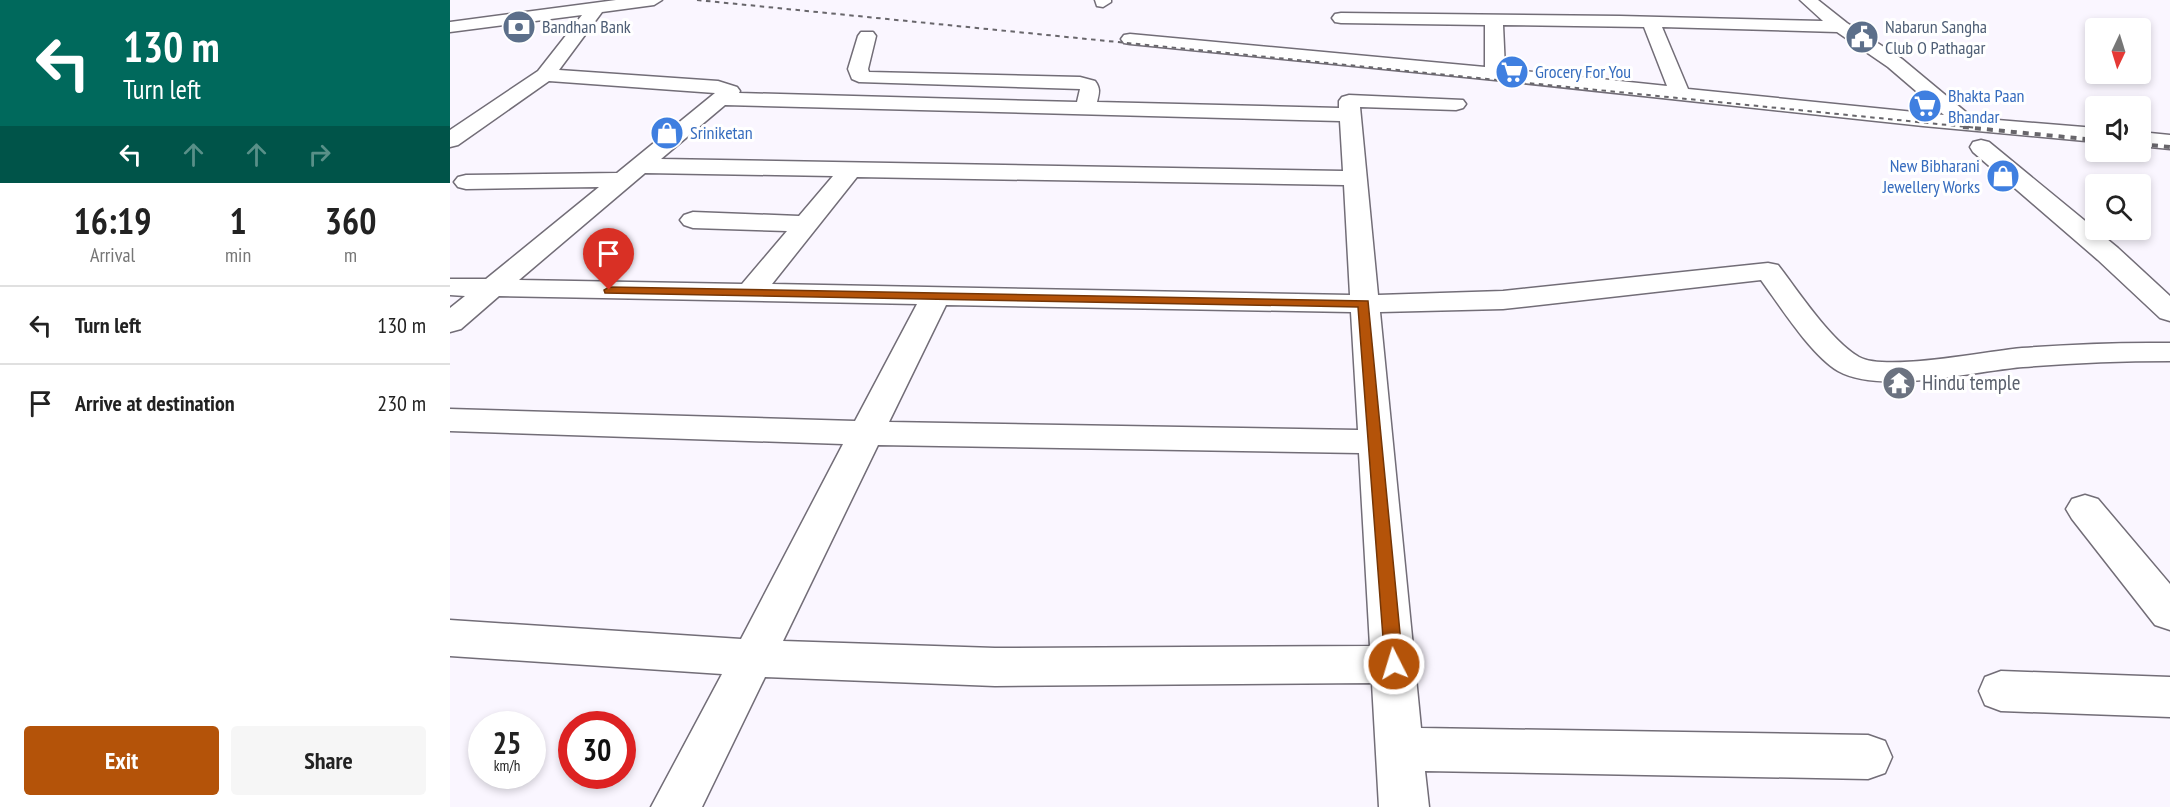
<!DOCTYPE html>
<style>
body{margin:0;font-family:"PT Sans Narrow",sans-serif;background:#f6f6f6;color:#222;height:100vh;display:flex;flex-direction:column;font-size:22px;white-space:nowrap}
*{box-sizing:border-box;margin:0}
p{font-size:20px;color:#767676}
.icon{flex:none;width:33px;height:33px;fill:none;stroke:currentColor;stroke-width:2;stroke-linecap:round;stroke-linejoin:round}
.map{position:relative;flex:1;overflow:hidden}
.sheet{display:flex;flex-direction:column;background:#fff;width:450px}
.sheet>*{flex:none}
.banner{background:#00695c;color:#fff;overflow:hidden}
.needle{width:39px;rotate:184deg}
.tools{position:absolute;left:1635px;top:18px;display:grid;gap:12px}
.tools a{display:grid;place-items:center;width:66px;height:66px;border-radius:6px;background:#fff;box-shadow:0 3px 9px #0003;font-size:30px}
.speed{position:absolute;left:18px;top:711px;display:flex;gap:12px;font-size:30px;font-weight:700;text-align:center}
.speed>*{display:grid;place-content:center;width:78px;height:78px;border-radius:50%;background:#fff;box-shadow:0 3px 9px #0003;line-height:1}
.speed small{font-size:15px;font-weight:400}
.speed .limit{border:9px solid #d22;background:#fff;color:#111}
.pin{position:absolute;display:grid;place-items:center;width:51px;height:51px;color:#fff;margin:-62px -26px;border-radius:50% 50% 50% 0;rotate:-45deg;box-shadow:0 0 6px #0007}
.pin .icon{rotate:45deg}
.me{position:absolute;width:66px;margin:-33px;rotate:355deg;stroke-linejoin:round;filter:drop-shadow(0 0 4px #0008)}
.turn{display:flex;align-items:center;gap:21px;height:126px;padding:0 24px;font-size:27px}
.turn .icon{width:78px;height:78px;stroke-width:2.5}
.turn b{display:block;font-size:42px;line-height:51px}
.lanes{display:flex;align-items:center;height:57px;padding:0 24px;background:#0003;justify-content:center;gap:30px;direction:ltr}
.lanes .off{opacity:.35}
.eta{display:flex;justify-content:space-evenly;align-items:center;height:102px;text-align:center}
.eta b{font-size:36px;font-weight:700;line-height:42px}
.primary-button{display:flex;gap:12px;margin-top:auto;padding:12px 24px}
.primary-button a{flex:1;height:69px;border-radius:6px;background:#b45309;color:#fff;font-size:24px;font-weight:700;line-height:69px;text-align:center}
.primary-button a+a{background:#f6f6f6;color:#222}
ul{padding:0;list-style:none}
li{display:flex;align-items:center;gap:18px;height:78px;padding:0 24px;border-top:2px solid #e0e0e0}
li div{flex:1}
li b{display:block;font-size:22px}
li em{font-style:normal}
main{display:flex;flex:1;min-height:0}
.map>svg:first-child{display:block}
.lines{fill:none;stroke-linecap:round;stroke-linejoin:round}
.minor-casing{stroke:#726d77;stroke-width:3}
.minor{fill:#fff;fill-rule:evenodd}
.rail-far1{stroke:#68666b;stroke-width:2;stroke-dasharray:4.5 4.5;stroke-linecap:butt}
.rail{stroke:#68666b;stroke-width:4;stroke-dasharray:6 6;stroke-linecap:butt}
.route{fill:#b45309;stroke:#753606;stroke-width:1.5}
.labels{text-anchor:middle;stroke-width:6;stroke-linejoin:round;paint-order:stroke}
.far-service-label{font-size:18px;fill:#4e5e75;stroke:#fff;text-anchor:start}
.far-shop-label{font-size:18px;fill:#366cbe;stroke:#fff;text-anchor:start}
.worship-label{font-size:21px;fill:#5b616d;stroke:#fff;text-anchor:start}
</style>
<main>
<section class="sheet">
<div class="banner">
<div class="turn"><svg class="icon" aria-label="left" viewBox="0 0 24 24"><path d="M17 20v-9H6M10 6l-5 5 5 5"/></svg><div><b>130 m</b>Turn left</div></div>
<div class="lanes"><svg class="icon" aria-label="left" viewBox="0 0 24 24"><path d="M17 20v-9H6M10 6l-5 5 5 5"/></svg><svg class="icon off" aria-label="ahead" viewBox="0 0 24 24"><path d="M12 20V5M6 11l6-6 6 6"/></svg><svg class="icon off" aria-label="ahead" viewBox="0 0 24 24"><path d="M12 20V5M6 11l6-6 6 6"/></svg><svg class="icon off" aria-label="right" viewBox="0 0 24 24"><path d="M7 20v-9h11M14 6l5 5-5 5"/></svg></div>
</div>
<div class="eta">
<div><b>16:19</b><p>Arrival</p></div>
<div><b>1</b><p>min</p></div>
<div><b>360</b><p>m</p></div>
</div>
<ul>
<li><svg class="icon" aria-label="left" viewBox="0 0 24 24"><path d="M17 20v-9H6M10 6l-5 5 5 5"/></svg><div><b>Turn left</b></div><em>130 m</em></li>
<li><svg class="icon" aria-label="arrive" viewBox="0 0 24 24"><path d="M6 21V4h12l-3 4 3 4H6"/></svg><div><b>Arrive at destination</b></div><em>230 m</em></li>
</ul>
<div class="primary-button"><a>Exit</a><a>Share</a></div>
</section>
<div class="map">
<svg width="1720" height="807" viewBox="0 0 1720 807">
<rect width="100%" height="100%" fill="#faf6ff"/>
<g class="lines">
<g class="minor-casing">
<path id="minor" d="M166,0H212L204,5L152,12L109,70L268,81L287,87L290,91L289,93L627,102L630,89L409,82L402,79L398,69L408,36L411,32H423L426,36L418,69L419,72L630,77L645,81C651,89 649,93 647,102L889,108V101L892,97L899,95L1013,100L1016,104L1013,108L1006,110L910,107L928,295L1053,291L1318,263L1328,265C1349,292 1380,340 1409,357C1436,372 1537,351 1572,348C1614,345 1656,343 1699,343H1720V361C1671,361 1622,363 1573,367C1524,371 1431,395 1388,371C1361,355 1330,306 1311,280L1053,309L930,312L971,728L1418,735L1435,741L1442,757L1435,773L1418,779L975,771L979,807H929L922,683L545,686L315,677L252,807H201L272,674L0,656V620L291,639L393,444L0,431V409L405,421L467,304L49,296L11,329L0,332V308L15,296L0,295V279H36L149,187L16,189L8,187L4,182L8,177L16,175L167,173L265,93L99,81L8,145L0,147V130L88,71L132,15L0,32V22ZM275,105L890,121L893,171L211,159ZM195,173L383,176L349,216L243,212L234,215L230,220L234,225L243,228L337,231L292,284L69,280ZM407,177L894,185L900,295L322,284ZM496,305L901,312L908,430L439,422ZM428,445L909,453L920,646L545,648L333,641Z
M645,0H661V2L653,7L647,6Z
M1350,0H1368L1397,23L1452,59L1523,118L1646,128V142L1473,126L1045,80L680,44L674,43L671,39L674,35L680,34L1035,67V25L891,23L885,22L882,18L885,14L891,13L1170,16L1373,21ZM1053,25L1194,27L1217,86L1055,69ZM1212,27L1387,32L1438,67L1494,115L1238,89Z
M1690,132L1720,135V149L1690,146Z
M1531,140L1539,142L1668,248L1720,296V321L1710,318L1648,260L1523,152L1520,147L1523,142Z
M1635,495L1648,499L1720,584V630L1705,625L1622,519L1616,509L1622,499Z
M1551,671L1720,677V717L1551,711L1535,705L1529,691L1535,677Z"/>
</g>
<use href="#minor" class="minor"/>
<path class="rail-far1" d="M247,0L1528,128"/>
<path class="rail" d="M1513,127L1646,140
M1690,144L1720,147"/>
</g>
<path class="route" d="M159,287L918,301L953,664L950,669L944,672L938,669L935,664L908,307L155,293L154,290Z"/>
<defs>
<g id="bank-disc" transform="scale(1.725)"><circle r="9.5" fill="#5c6f8a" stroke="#fff"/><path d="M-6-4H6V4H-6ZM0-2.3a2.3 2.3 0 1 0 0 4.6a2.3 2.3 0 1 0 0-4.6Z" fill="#fff"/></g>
<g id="civic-disc" transform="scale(1.725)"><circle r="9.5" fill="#5c6f8a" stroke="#fff"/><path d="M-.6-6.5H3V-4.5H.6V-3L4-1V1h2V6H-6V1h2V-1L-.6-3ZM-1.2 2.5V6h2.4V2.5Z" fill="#fff"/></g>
<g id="supermarket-disc" transform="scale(1.725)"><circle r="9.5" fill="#3f7fe0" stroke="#fff"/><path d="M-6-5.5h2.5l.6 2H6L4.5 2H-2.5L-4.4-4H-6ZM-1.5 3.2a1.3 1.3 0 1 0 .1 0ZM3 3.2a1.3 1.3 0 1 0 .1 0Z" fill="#fff"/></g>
<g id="shop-disc" transform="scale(1.725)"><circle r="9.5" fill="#3f7fe0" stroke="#fff"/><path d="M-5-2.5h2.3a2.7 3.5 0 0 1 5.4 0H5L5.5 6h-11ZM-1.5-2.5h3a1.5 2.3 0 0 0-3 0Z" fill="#fff"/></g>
<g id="temple-disc" transform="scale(1.725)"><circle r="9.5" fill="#6b7280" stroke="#fff"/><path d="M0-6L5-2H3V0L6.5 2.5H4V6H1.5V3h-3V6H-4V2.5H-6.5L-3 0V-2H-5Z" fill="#fff"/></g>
</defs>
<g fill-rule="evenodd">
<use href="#bank-disc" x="69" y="27"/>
<use href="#civic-disc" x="1412" y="37"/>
<use href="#supermarket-disc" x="1062" y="72"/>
<use href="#supermarket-disc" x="1475" y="106"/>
<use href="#shop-disc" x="217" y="133"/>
<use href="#shop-disc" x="1553" y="176"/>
<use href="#temple-disc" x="1449" y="383"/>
</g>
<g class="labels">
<g class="far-service-label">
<text x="92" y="33">Bandhan Bank</text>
<text x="1435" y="33">Nabarun Sangha<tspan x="1435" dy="21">Club O Pathagar</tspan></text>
</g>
<g class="far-shop-label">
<text x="1085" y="78">Grocery For You</text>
<text x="1498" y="102">Bhakta Paan<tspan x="1498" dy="21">Bhandar</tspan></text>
<text x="240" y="139">Sriniketan</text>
<text x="1530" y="172" text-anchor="end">New Bibharani<tspan x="1530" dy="21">Jewellery Works</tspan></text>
</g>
<g class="worship-label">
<text x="1472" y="390">Hindu temple</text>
</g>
</g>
</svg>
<div class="tools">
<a><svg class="needle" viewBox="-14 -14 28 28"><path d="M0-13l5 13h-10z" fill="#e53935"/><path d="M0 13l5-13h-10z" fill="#767676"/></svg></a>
<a><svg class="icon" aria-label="sound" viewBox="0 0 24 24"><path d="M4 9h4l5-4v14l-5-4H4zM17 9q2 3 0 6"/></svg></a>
<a><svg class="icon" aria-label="search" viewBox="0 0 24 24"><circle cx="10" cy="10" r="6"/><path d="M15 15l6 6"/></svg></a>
</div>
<div class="speed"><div>25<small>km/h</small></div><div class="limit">30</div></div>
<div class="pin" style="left:159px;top:290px;background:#d93025"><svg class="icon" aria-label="arrive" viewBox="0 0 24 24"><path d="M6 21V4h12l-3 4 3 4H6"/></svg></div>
<svg class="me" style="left:944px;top:664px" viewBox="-20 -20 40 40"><circle r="17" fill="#b45309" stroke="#fff" stroke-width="3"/><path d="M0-11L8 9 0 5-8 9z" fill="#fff"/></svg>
</div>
</main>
